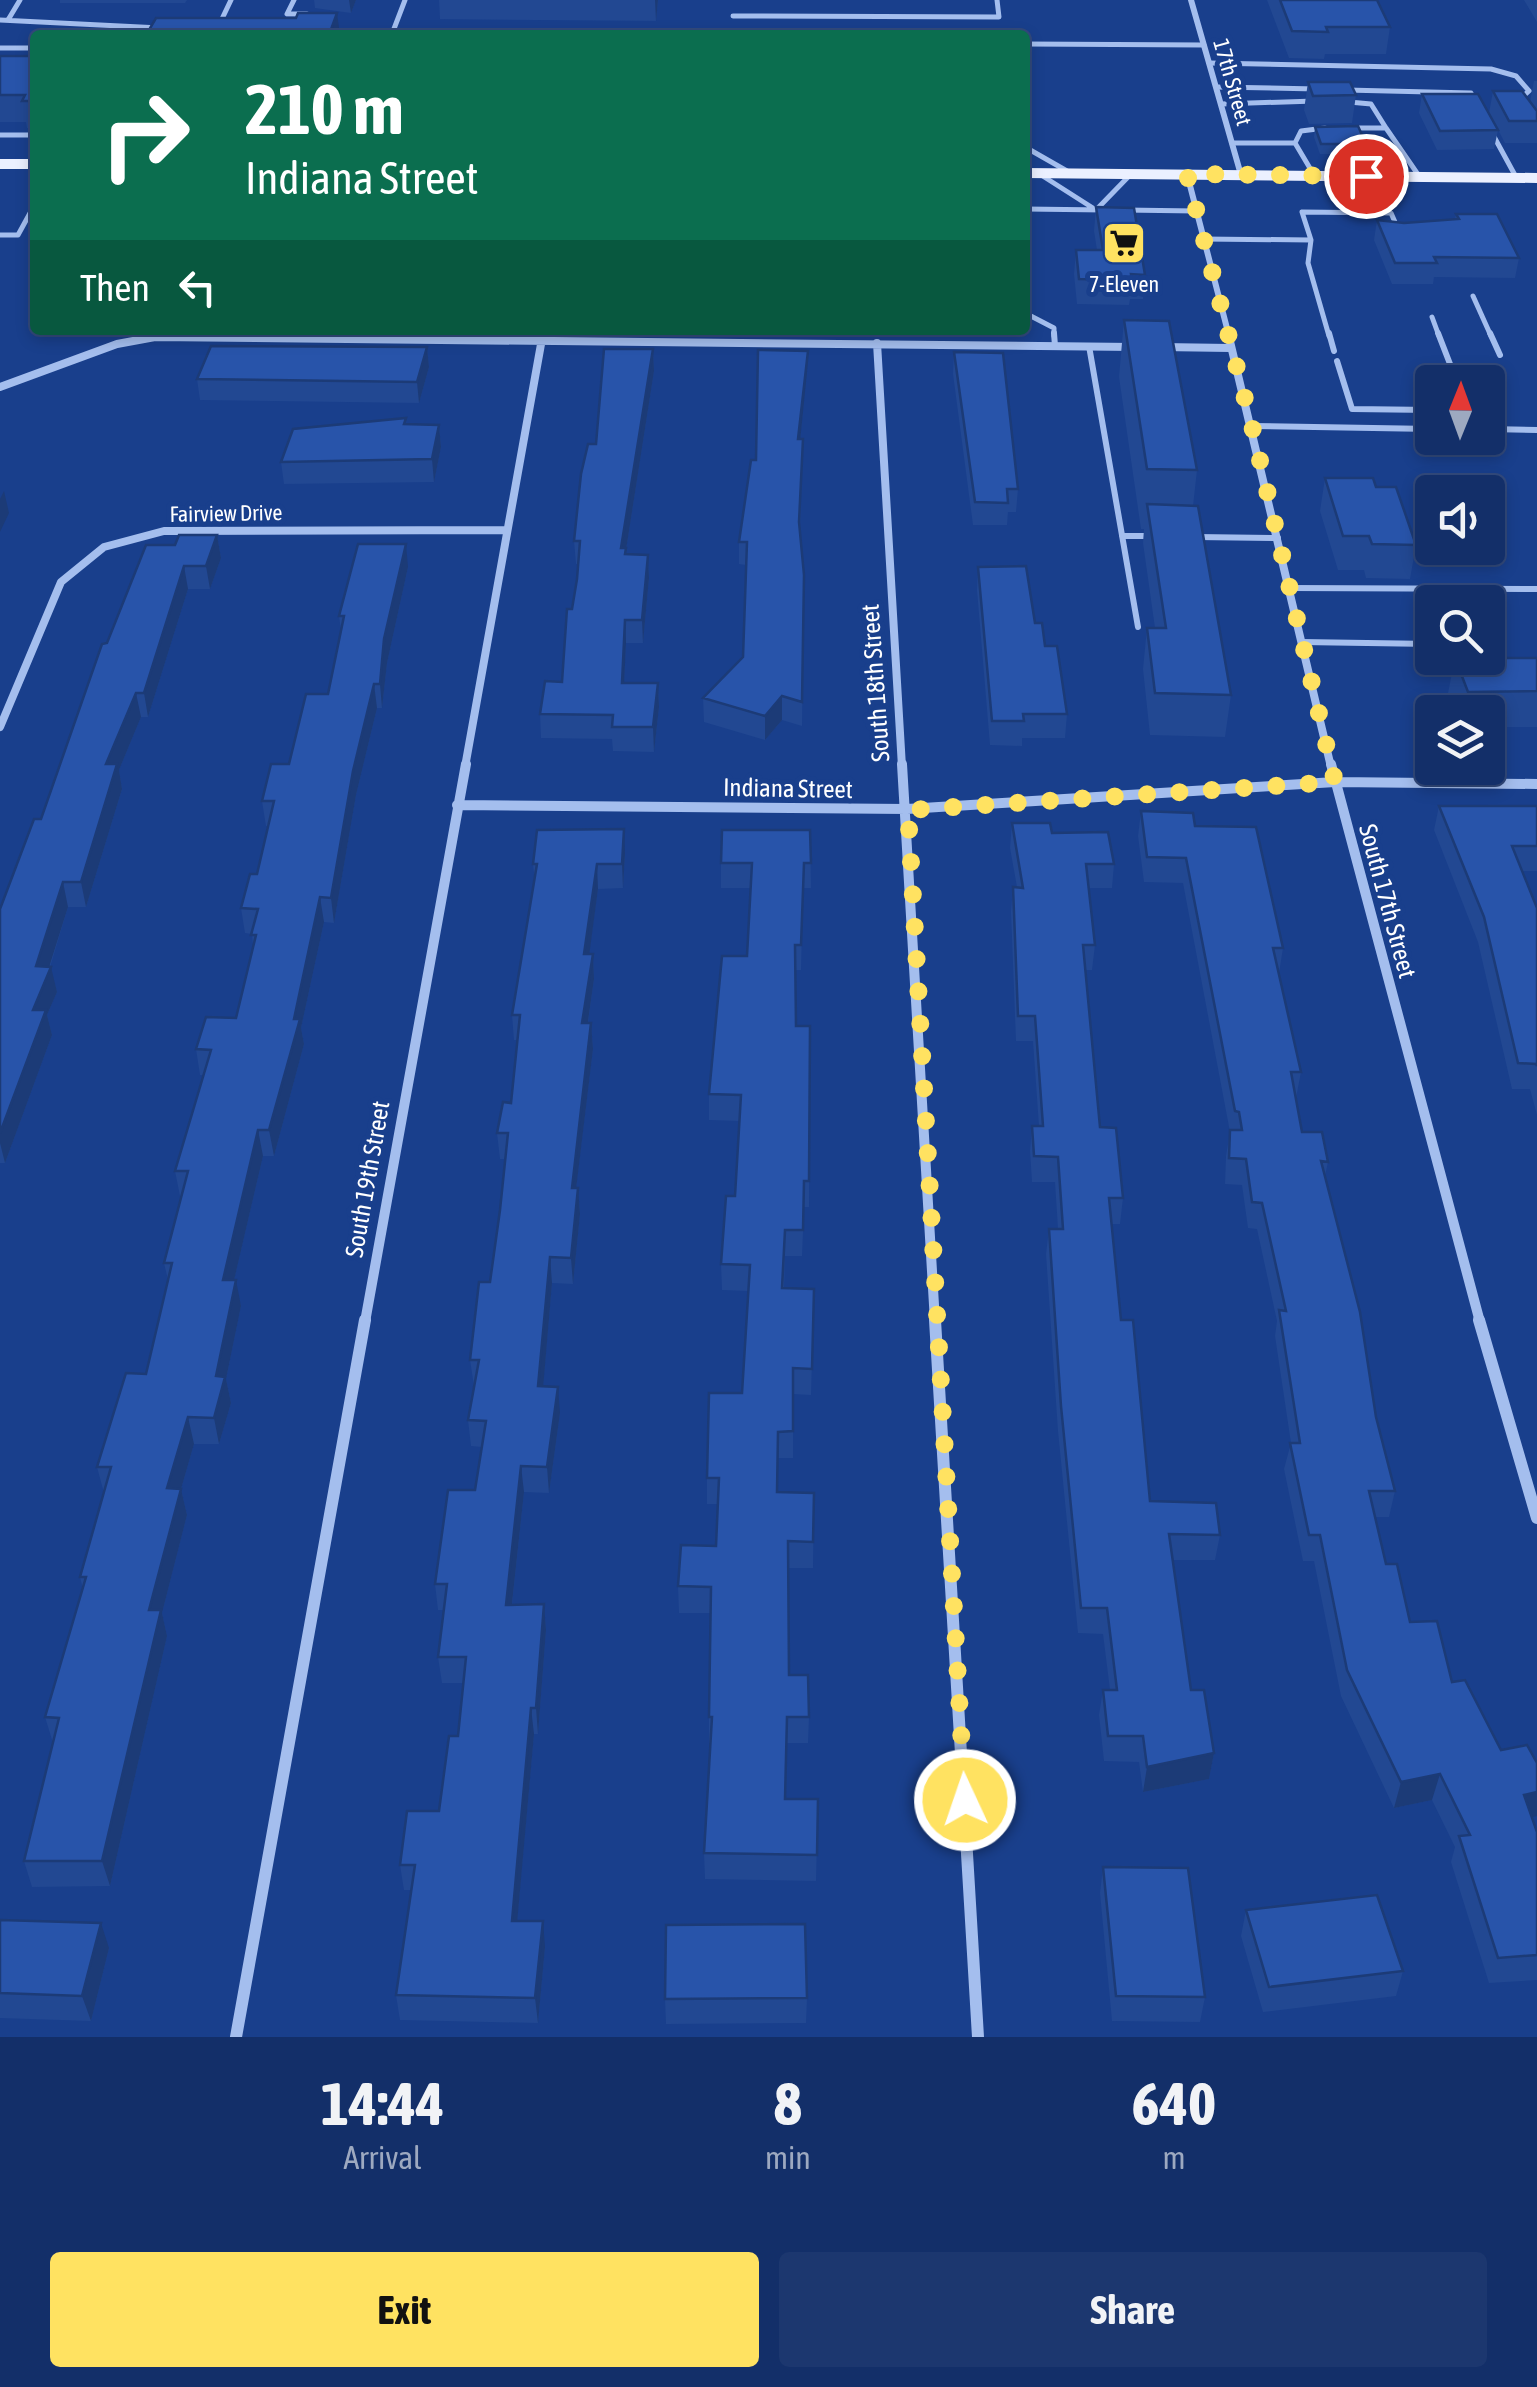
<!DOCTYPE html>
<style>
body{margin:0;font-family:"Asap Condensed",sans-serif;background:#1c376f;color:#f1f3f6;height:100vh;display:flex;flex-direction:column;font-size:38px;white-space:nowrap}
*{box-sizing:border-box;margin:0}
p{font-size:32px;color:#9da9c0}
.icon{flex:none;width:55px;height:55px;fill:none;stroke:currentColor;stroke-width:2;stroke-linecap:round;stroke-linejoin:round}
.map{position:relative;height:2037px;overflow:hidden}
.side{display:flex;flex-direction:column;background:#132f69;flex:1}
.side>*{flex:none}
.top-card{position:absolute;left:30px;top:30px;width:1000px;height:305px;border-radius:10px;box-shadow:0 5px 15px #0003,0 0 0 2px #324a7d;background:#0b6e4f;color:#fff;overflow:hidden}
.needle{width:65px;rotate:1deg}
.fabs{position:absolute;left:1415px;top:365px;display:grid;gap:20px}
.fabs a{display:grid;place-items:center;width:90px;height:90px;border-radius:10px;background:#132f69;box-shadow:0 5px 15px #0003,0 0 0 2px #324a7d;font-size:50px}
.pin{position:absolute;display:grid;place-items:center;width:85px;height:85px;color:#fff;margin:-42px;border:5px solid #fff;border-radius:50%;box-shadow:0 2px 10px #0007}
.me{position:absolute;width:110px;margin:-55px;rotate:357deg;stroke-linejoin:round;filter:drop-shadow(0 0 8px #0008)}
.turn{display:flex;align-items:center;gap:35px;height:210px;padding:0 50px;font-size:45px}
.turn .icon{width:130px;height:130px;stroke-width:2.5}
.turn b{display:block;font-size:70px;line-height:85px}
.then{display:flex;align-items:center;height:95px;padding:0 50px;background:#0003;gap:20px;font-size:38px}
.eta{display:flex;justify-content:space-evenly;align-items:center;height:170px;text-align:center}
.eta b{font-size:60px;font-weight:700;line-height:70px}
.primary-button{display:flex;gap:20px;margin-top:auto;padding:20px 50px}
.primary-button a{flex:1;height:115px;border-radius:10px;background:#ffe261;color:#111;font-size:40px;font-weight:700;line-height:115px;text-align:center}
.primary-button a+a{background:#1c376f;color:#f1f3f6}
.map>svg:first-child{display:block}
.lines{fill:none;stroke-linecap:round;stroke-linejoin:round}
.service-far1{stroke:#a4beee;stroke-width:5}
.service{stroke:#a4beee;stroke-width:6}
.minor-far3{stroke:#a4beee;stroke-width:6}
.minor-far2{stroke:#a4beee;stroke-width:8}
.minor-far1{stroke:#a4beee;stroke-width:10}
.minor{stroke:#a4beee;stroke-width:12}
.primary{fill:#ebf0ff;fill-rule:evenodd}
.wall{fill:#224892}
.shaded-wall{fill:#1c3b77}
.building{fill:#2854aa;stroke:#1c3b77;stroke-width:2.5}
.route{stroke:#ffe261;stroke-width:18;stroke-dasharray:0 32.4}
.labels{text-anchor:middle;stroke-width:10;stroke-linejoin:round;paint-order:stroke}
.far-street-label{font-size:22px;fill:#fff;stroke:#193f8c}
.far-poi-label{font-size:22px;fill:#fff;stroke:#193f8c}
.street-label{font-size:25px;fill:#fff;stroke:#193f8c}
</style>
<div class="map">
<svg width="1537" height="2037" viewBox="0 0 1537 2037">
<rect width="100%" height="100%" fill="#193f8c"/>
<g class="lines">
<path class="service-far1" d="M294,0L287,14H307
M733,16L999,17L997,0
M0,20L160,28
M8,20L20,0
M220,23L231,0
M329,33L471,35
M392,34L405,0
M1025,44L1204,45
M0,48H35
M1209,63L1491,69L1516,76L1529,91L1520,99
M1216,87L1317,89
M1346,90L1471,93L1476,103
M1349,102L1371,104L1386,128
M1221,104L1315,101
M1349,128H1386L1419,176
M1492,133L1516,177
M0,135H35
M1232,143H1295L1301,131L1325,128
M1295,143L1314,175
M1025,147L1067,171
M1038,173L1096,210L1131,174
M1025,209L1105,210
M1124,210L1196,211
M0,235H18L35,204
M1203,239L1311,240L1302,212L1391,213L1398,229
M1311,240L1308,263L1329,336
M1473,296L1491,336
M1025,313L1054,328V336
M1432,317L1439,336"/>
<path class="service" d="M1054,333L1055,346
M1329,333L1334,351
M1438,333L1457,382
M1490,333L1500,355
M1089,346L1138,627
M1337,361L1352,409L1432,410
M1252,426L1432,429
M1488,429L1537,430
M1122,536H1152
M1196,537L1278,538
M1289,588L1537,589
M1302,642L1432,644
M1488,645H1499"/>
<path class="minor-far3" d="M1191,0L1241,175
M1187,174L1229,336
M543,336L544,330"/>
<path class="minor-far2" d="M1228,333L1331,767
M877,343L902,767
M1161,347L1230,348
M0,387L117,344L155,337L1134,347
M0,727L61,582L104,547L164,531L505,530
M465,767L543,333"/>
<path class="minor-far1" d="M902,764L935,1322
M1331,764L1480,1322
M457,805L907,809L1335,782L1537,784
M365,1322L466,764"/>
<path class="minor" d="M935,1320L978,2037
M1479,1320L1537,1518
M236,2037L365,1320"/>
<path class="primary" d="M0,159H35V169H0Z
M1025,168L1537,173V183L1025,178Z"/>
</g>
<path class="wall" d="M60,0H187L185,3H60Z
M314,0H356L351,13L315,8Z
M439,0H658L656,21L440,19Z
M1267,0H1377L1390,27L1386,54H1325L1324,59L1289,58Z
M1524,0H1537V22Z
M0,56H35V128H27L26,122H0Z
M1534,81H1537V143H1505L1489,113L1493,91L1530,102Z
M1308,82L1356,95L1352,123L1309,124L1304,110Z
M1422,94L1498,130L1494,149L1437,150L1419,113Z
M1315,127L1366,144L1365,154H1320L1314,137Z
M1096,207L1145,275L1143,299H1130L1129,305L1077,304L1074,274L1076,250H1097L1094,231Z
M1456,214L1519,258L1515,278L1434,277L1433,284H1392L1374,240L1377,220L1404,223L1455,219Z
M1124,320L1197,470L1193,506L1231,695L1225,737L1150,735L1143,669L1147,628H1155L1143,543L1144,529H1141L1119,377Z
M427,347L429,367L419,403L200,400L197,379Z
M653,349L654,371L626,550V554L648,555L649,578L643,643H626L624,683H658L659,707L654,752L613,751L612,739L541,738L540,714L562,682L577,579L578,564H576L574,541L596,444Z
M808,351L807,372L800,439H803L800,528L804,575L802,726L782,720L765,740L704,722L703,698L743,657L746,565L739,564V542L756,460Z
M954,352L1018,489L1016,512H1008L1007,525H973L953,374Z
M407,424L439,425L441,447L434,482L284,484L281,462Z
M1325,478L1376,487L1416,545L1410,579L1366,578L1364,570H1338L1320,511Z
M217,535L221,558L210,589H188L148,717H141L119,770L122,789L86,907H68L50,967L57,992L47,1015L52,1035L5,1163H0V909L41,819L107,643L175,545Z
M408,567L387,663L382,708H377L356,795L334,923L324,922L301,1028L304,1044L274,1156H263L234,1280L241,1306L226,1379L231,1403L219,1444H194L181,1489L187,1515L162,1613L167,1636L110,1886L32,1887L24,1861L53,1743L45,1717L83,1589L80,1577L104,1493L97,1467L146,1374L168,1280L164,1263L182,1196H180L175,1171L204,1075H200L196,1049L236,1018L253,945L252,934L245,933L241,908L257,874L268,826H266L262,801L289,764L328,694L341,631L339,616Z
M978,567L1035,623L1067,714L1065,738H1022V746L990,745L977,590Z
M1455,658H1537V727H1488V712H1455L1448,693Z
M1439,806H1537V871H1522L1537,908V1115L1530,1089H1512L1478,942L1434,830Z
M1141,811L1195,826L1283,948L1279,973L1301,1072L1296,1098L1302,1132L1328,1162L1325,1176L1376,1417L1395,1491L1389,1517H1375L1386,1564L1410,1622L1452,1682L1532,1817L1537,1832V1980L1489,1983L1451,1862L1455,1847L1432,1800L1394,1808L1341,1696L1314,1561H1303L1284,1469L1291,1443L1275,1336L1277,1321L1257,1229L1248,1228L1242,1185L1225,1184L1226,1156L1230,1132L1183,883L1144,882L1138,836Z
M1012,823L1052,833L1114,864L1112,888H1089L1095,945L1092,970H1086L1100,1127L1123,1198L1120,1224H1111L1121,1320L1150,1501L1220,1535L1215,1560H1172L1191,1690L1214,1753L1209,1779L1143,1792L1139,1762L1104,1761L1099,1715L1103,1690H1110L1103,1634L1078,1633L1058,1431L1046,1254L1049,1229H1058L1055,1182H1032L1030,1151L1032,1126H1039L1033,1041H1016L1011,912L1013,887H1017L1010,848Z
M810,830L811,888H803L801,970H796V1026H810L809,1207H804L802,1256H785L784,1288L814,1289L811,1395L793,1394V1458H777V1492L814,1493L813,1568H788L789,1675L809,1717L808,1743H787L786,1799H818L816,1881L705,1879L704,1853L711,1743H709V1717L711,1613H679L678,1586L716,1546L718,1504H707V1478L742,1393L748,1291L722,1290L721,1264L735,1196L739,1121L709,1120V1094L747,956L751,888H721V863Z
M625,854L623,888L598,889L589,954H593L594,979L588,1023H591L593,1049L576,1188H578L580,1214L573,1284L552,1283L543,1386L560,1413L549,1493L524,1492L512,1605L544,1604L546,1630L538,1734H534L517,1921L545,1947L538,2023L400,2020L396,1995L411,1890H404L400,1865L439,1811L458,1736L463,1683H442L438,1657L444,1610H438L435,1584L475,1490L482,1447L471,1446L468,1420L474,1386L470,1360L490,1282L500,1210L505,1159H500L497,1133L511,1103L517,1040H514L512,1015L535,881L533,864Z
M1103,1867L1205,1997L1200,2022L1112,2021L1100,1893Z
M1246,1910L1403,1971L1396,1996L1263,2012L1241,1936Z
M0,1920L109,1948L91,2021L0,2018Z
M807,1998L806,2023L666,2024L665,1999Z"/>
<path class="shaded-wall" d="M349,0H356L351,13Z
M655,0H658L656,21Z
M337,13L340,35H329Z
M427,347L429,367L419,403L417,382Z
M653,349L654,371L626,550V571L621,548Z
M808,351L807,372L798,462V439Z
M439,425L441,447L434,482L432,459Z
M4,491L9,513L0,532V499Z
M217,535L221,558L210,589L206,566Z
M406,544L408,567L387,663L382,708L380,684L384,639Z
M648,555L649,578L643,643L642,620Z
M184,566L188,589L148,717L144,693Z
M625,620L626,643L623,707L622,683Z
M658,683L659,707L654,752L653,727Z
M374,684L377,708L356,795L334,923L331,898L353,771Z
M136,693L141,717L119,770L122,789L86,907L81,882L106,764Z
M782,696V720L765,740V716Z
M624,829L625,854L623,888L622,864Z
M597,864L598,889L586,979L584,954Z
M63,882L68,907L45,980L51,967L57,992L47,1015L52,1035L5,1163L0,1143V1133L36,966Z
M320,897L324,922L301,1028L304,1044L274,1156L269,1130Z
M593,954L594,979L584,1049L582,1023Z
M591,1023L593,1049L573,1214L572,1188Z
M258,1130L263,1156L228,1306L223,1280Z
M578,1188L580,1214L573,1284L571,1258Z
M550,1257L552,1283L541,1412L538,1386Z
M236,1280L241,1306L226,1379L231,1403L219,1444L214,1418L216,1376Z
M558,1387L560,1413L549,1493L547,1467Z
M188,1417L194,1444L181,1489L187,1515L162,1613L167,1636L110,1886L102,1861L149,1610L167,1488Z
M521,1466L524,1492L509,1631L506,1605Z
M544,1604L546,1630L538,1734L536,1708Z
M531,1708L534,1734L515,1946L512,1921Z
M1214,1753L1209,1779L1143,1792L1147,1767Z
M1440,1774L1432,1800L1394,1808L1401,1782Z
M1537,1792V1816L1516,1821L1524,1795Z
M543,1921L545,1947L538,2023L535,1998Z
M101,1923L109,1948L91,2021L82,1996Z"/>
<path class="building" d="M1280,0H1377L1390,27H1326L1328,32L1292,31Z
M298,13H337L329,35H146L156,18H296Z
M0,56H35V101H22L25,95H0Z
M1308,82H1350L1356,95L1313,96Z
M1493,91H1522L1537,111V121H1509Z
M1422,94H1478L1498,130L1440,131Z
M1358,126L1366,144H1321L1315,127Z
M1096,207L1134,208L1145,275L1131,274L1132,280L1079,279L1076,250H1103Z
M1456,214H1497L1519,258L1434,257L1437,263H1395L1377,220L1404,223L1459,219Z
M1124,320L1169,321L1197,470L1147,469Z
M211,346L427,347L417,382L197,379Z
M604,349H653L621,548H626L625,554L648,555L642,620H625L622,683H658L653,727H612L613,715L540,714L545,681L562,682L567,609H572L577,579L580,541H574L581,474L588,444H596Z
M758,350L808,351L798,439H803L799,522L804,575L802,702L782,696L765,716L703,698L743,657L747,542H739L751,460H756Z
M954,352L1003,353L1018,489H1007L1008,503L975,502Z
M406,418L404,424L439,425L432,459L281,462L293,429Z
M1325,478H1373L1376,487H1396L1416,545L1372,544L1369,536H1343Z
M1147,504L1198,506L1231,695L1155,693L1147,628H1166Z
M179,535H217L206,566H184L144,693H136L106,764H117L81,882H63L36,966L51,967L33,1010H46L0,1133V909L34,819H41L102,644L107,643L146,545H175Z
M358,544H406L384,639L380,684H374L353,771L331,898L320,897L294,1019H300L269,1130H258L223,1280H236L216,1376L225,1377L214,1418L188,1417L167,1488L181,1489L149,1610H161L102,1861H24L59,1718L45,1717L86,1577H80L111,1467H97L126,1373L146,1374L172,1263H164L188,1171H175L211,1050L196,1049L206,1017L236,1018L256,935H251L258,909L241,908L250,874H257L274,801H262L271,764H289L306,694H328L344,616H339Z
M1026,566L1035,623H1042L1045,646H1057L1067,714H1023L1024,721H992L978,567Z
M1455,658H1537V691L1468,692Z
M1439,806H1537V846H1512L1537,908V1066L1536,1064L1518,1063L1484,917Z
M1141,811L1193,813L1195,826L1256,827L1283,948H1273L1301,1072H1291L1302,1132H1322L1328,1162L1321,1161L1360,1312L1376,1417L1395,1491H1369L1386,1564H1397L1410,1622L1437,1621L1452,1682L1465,1680L1501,1750L1527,1745L1537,1763V1792L1524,1795L1537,1832V1955L1498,1958L1459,1836L1470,1835L1440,1774L1401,1782L1347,1670L1320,1535H1309L1290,1443H1300L1279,1310L1286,1311L1262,1203L1252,1202L1246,1159L1229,1158L1230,1130H1242L1239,1112L1235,1111L1186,858L1147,857Z
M1012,823H1050L1052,833L1108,832L1114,864H1086L1095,945H1083L1100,1127L1116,1128L1123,1198H1109L1121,1320H1133L1150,1501L1216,1503L1220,1535L1169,1534L1191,1690H1204L1214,1753L1147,1767L1143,1736H1108L1103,1690H1117L1107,1608H1081L1061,1406L1049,1229H1063L1058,1157L1034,1156L1032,1126H1043L1035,1016H1018L1013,887L1023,888Z
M624,829L622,864H597L584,954H593L582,1023H591L572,1188H578L571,1258L550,1257L538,1386L558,1387L547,1467L521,1466L506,1605L544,1604L536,1708H531L512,1921H543L535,1998L396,1995L415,1865H400L407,1811H439L449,1736H458L466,1657H438L447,1584H435L448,1490H475L486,1421L468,1420L479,1360H470L479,1282H490L500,1210L508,1133H497L503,1102L511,1103L520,1015H512L537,864H533L537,830Z
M722,830H810L811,863H804L801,945H795L796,1026H810L809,1181H804L803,1230H785L782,1288L814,1289L812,1369L793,1368V1431L778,1432L777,1492L814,1493L813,1542L788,1541L789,1675H808L809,1717H787L785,1799H818L817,1855L704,1853L712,1717H709L711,1587L678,1586L681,1545L716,1546L719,1478H707L709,1393H742L750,1265L721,1264L726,1196H735L741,1095L709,1094L722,956H747L752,863H721Z
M1103,1867L1188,1868L1205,1997L1116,1996Z
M1377,1895L1403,1971L1269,1987L1246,1910Z
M0,1920L101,1923L82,1996L0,1993Z
M805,1924L807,1998L665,1999L666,1925Z"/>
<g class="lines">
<path class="route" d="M965,1800L908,810L1335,782L1252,426L1187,174L1366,176"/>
</g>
<defs>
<g id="supermarket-square" transform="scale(2.25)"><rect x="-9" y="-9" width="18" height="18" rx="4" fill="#ffe261" stroke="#193f8c"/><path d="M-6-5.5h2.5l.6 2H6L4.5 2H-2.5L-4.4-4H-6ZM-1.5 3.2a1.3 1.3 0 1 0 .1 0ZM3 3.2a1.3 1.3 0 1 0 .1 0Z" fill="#111"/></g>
</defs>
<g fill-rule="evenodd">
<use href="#supermarket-square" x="1124" y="243"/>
</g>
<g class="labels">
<g class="far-street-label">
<text transform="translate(1233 82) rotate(74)" y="8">17th Street</text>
<text transform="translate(226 513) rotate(-1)" y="8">Fairview Drive</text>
</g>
<g class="far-poi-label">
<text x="1124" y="292">7-Eleven</text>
</g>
<g class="street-label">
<text transform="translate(875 683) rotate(-94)" y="9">South 18th Street</text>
<text transform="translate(788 788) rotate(1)" y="9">Indiana Street</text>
<text transform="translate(1388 901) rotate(75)" y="9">South 17th Street</text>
<text transform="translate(367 1179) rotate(-80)" y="9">South 19th Street</text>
</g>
</g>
</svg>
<div class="fabs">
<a><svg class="needle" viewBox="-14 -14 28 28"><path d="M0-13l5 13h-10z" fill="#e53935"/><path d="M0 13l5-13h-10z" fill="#9da9c0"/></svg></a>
<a><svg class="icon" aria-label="sound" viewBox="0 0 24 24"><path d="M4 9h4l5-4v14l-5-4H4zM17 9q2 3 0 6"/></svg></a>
<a><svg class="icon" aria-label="search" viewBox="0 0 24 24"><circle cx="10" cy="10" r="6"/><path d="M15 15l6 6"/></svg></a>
<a><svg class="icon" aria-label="layers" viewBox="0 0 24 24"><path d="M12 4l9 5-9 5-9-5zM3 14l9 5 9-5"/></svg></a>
</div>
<div class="pin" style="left:1366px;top:176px;background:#d93025"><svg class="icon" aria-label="arrive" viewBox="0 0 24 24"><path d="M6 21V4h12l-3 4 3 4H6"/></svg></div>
<svg class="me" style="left:965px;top:1800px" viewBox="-20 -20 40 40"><circle r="17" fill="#ffe261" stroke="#fff" stroke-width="3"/><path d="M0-11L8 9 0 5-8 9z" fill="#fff"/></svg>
<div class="top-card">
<div class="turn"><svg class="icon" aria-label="right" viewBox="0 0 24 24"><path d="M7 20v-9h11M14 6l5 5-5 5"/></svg><div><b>210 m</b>Indiana Street</div></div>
<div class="then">Then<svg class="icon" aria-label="left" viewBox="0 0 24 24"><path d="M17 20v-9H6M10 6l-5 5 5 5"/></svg></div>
</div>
</div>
<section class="side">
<div class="eta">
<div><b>14:44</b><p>Arrival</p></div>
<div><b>8</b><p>min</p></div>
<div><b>640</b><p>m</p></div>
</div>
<div class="primary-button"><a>Exit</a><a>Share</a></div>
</section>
